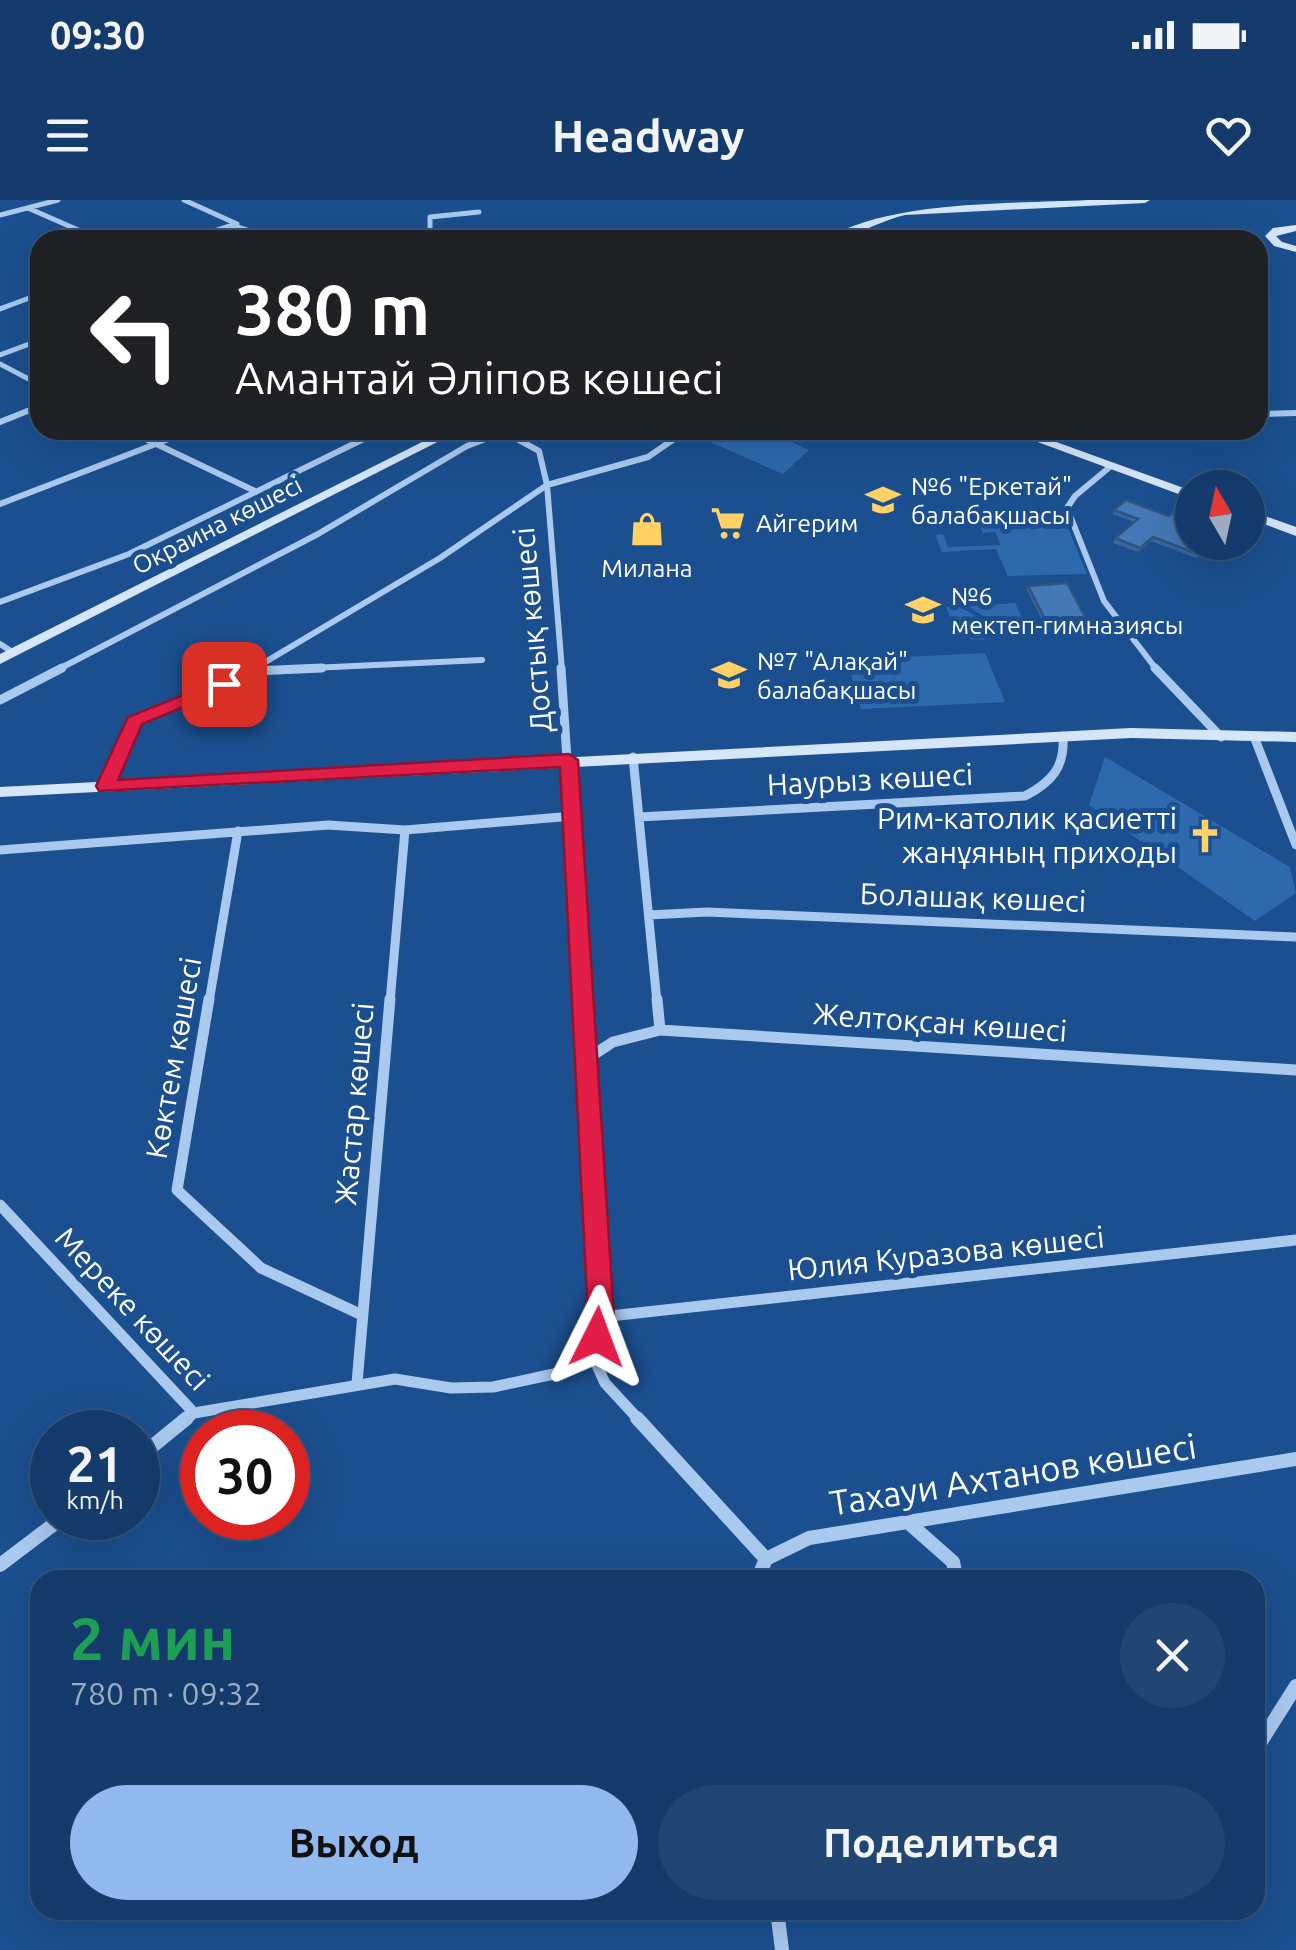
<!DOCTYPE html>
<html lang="ru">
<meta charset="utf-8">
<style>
body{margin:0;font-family:Ubuntu,sans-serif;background:#214673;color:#f1f3f6;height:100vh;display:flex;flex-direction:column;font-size:38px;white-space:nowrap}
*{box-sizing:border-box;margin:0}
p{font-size:32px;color:#9dadc1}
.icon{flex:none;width:55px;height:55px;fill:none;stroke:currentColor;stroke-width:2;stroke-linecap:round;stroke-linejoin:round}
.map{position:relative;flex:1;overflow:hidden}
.sheet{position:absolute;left:30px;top:1370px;width:1235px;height:350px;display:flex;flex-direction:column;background:#143b6b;border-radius:30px;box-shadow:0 10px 40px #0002,0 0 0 2px #33557e}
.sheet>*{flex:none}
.top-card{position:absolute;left:30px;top:30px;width:1238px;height:210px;border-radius:30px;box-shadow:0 10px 40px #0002,0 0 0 2px #33557e;background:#202124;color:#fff;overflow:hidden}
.needle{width:65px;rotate:351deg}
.tools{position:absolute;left:1175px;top:270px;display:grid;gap:20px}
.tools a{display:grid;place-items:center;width:90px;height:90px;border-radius:50%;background:#143b6b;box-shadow:0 10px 40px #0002,0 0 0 2px #33557e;font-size:50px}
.speed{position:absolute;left:30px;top:1210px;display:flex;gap:20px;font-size:50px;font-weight:700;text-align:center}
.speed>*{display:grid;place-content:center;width:130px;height:130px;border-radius:50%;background:#143b6b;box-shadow:0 10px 40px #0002,0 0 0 2px #33557e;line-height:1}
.speed small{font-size:25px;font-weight:400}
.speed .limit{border:15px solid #d22;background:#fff;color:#111}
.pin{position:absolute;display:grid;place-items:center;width:85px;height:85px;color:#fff;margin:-42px;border-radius:20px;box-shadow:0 5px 15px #0006}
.me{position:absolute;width:110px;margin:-55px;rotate:3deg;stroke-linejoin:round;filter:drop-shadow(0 0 8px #0008)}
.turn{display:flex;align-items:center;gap:35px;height:210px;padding:0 40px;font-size:45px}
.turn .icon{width:130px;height:130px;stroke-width:2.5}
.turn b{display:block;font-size:70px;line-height:85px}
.round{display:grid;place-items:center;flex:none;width:105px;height:105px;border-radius:52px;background:#214673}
.headline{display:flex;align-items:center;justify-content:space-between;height:170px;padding:0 40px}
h1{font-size:60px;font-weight:700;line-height:75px;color:#1e9e55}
.button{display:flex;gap:20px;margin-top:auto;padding:20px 40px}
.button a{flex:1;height:115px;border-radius:60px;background:#90b9f0;color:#111;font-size:40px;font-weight:700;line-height:115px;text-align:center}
.button a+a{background:#214673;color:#f1f3f6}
.status{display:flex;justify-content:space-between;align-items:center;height:70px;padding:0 50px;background:#143b6b;direction:ltr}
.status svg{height:28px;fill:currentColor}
header{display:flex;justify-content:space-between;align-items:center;height:130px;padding:0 40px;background:#143b6b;font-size:45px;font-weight:700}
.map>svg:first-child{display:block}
.green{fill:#2e69ad}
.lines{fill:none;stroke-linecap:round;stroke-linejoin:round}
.street-far4{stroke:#a9c9ee;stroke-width:5}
.street-far3{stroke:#a9c9ee;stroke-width:6}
.street-far2{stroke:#a9c9ee;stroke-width:9}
.street-far1{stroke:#a9c9ee;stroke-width:11}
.street{stroke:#a9c9ee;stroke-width:14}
.secondary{fill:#d6e6fa;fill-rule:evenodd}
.wall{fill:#3a679d}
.building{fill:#4478b7;stroke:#305480;stroke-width:2.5}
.route{fill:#e11d48;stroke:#92132f;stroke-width:2.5}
.labels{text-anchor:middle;stroke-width:10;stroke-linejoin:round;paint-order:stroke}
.far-poi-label{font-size:25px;fill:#fff;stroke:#1b4f8f;text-anchor:start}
.far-street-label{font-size:25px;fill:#fff;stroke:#1b4f8f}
.street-label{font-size:30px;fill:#fff;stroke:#1b4f8f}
.poi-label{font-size:30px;fill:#fff;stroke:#1b4f8f;text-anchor:end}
.near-street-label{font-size:35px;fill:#fff;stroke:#1b4f8f}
</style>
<div class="status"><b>09:30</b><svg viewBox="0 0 49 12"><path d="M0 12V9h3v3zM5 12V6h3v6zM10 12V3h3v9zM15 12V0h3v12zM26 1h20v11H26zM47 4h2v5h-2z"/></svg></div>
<header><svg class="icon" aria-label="menu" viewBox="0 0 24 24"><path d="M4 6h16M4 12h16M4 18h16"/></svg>Headway<svg class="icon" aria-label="heart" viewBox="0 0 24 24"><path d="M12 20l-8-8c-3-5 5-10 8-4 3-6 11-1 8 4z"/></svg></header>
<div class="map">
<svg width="1296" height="1750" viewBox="0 0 1296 1750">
<rect width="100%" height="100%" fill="#1b4f8f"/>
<path class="green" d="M699,230H764L809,250L783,274L692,234Z
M1066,323L1087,374L1008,376L996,349L942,352L935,335L943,334L948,347L1001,345L995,332L983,333L980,327Z
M1015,403L1029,432L1027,437L1015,435L967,406Z
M959,406L1007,435L1005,438C965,440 961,446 946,407Z
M985,453L1005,502L861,509L847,460Z
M1105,557L1290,667L1296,693L1255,721L1089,605Z"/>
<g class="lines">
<path class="street-far4" d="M184,0L237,24
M28,8L101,40
M0,15L58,0
M187,40L232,25L277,40
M430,40V17L479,12
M484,40L566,33
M0,109L40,94
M0,155L40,140
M0,164L40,185
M34,208L40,206"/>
<path class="street-far3" d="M1258,214L1296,213
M0,222L40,206
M127,230L257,292
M504,232L539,251L547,285L562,470
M1111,266L1075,296L1067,308L1104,401L1157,470
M0,304L192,230
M0,402L129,354L382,230
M0,444L14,453
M57,470L318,334L467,246L504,232L500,230
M252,470L440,358L547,285L648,257L687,230
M269,470L482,460"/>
<path class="street-far2" d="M561,468L583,802
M1155,468L1221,537
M252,471L322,468
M0,500L62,468
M1255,539L1296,645
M633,557L657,802
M106,587L135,520L196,498L257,468
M639,617L1025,596C1052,582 1065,567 1063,536
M0,650L328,625L405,630L573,616
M649,715L707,712L1296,737
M209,802L238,631
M390,802L405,630"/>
<path class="street-far1" d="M209,799L177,990L261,1068L362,1115
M583,799L601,1117L593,1157L605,1183L640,1221
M657,799L660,830
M587,859L613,842L660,830L1296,870
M0,1005L194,1213L395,1179L451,1188L493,1187L563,1172L593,1157
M601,1117L1296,1040
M357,1183L390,799
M184,1221L194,1213"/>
<path class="street" d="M637,1218L766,1359
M138,1258L187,1218
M910,1324L953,1362L957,1380
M0,1365L62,1318
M757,1380L766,1359L809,1338L1296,1259
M1255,1551L1296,1486
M777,1710L782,1750"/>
<path class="secondary" d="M1088,0H1150L1145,3L905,15C879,21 849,40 824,40C888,0 1011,4 1088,0Z
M1296,25V31L1276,36L1282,42L1296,46V52L1274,46L1265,36L1273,28Z
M446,230H461L0,464V454Z
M1005,230H1023L1192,291V299Z
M1248,310L1296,327V336L1248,318Z
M1131,528L1296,532V542L1131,538L0,597V587Z"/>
</g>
<path class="wall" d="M1192,309V329L1187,334L1208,348L1196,358L1151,341L1138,352L1113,343L1115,338L1134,322L1113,314L1114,310L1169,316Z
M1028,386L1085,417L1084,421L1044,424L1027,390Z"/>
<path class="building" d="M1126,300L1169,316L1182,306L1192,309V326L1184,334L1192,337V342L1210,343L1198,354L1153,337L1140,348L1115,338L1138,319L1114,310Z
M1067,383L1085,417L1045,419L1028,386Z"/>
<path class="route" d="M224,479L232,484L230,488L142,524L118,580L569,554L578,560L614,1117L606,1145L597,1149L588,1145L584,1137L588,1117L560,567L99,591L96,586L128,517Z"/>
<defs>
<g id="school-bare" transform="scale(2.7)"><path d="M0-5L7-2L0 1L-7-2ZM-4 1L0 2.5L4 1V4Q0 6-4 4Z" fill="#ffd166" stroke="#1b4f8f" stroke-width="2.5" paint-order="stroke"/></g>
<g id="supermarket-bare" transform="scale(2.7)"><path d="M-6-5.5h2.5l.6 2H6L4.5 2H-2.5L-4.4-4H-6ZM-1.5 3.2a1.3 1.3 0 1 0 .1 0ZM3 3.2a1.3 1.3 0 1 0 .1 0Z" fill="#ffd166" stroke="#1b4f8f" stroke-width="2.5" paint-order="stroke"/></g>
<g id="shop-bare" transform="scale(2.7)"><path d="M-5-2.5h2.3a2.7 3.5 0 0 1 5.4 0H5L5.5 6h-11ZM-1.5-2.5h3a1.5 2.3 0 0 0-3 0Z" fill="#ffd166" stroke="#1b4f8f" stroke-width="2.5" paint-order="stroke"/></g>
<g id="church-bare" transform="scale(2.7)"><path d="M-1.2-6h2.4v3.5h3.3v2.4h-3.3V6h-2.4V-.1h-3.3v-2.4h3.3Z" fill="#ffd166" stroke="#1b4f8f" stroke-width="2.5" paint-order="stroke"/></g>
</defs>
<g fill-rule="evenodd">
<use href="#school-bare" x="883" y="300"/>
<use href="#supermarket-bare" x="728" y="323"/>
<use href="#shop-bare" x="647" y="329"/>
<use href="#school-bare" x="923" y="410"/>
<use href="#school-bare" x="729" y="475"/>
<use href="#church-bare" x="1205" y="636"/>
</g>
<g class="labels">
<g class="far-poi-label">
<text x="911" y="295">№6 "Еркетай"<tspan x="911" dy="29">балабақшасы</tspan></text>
<text x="756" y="332">Айгерим</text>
<text x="647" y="377" text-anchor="middle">Милана</text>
<text x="951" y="405">№6<tspan x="951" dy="29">мектеп-гимназиясы</tspan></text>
<text x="757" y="470">№7 "Алақай"<tspan x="757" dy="29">балабақшасы</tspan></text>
</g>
<g class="far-street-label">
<text transform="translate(217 325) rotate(-27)" y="9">Окраина көшесі</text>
</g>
<g class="street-label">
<text transform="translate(533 430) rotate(-95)" y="10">Достық көшесі</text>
<text transform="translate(870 580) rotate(-3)" y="10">Наурыз көшесі</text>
<text transform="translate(973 698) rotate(2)" y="10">Болашақ көшесі</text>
<text transform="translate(940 823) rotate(4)" y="10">Желтоқсан көшесі</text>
<text transform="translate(174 858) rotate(-80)" y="10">Көктем көшесі</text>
<text transform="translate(355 904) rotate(-85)" y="10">Жастар көшесі</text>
<text transform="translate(946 1054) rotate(-6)" y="10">Юлия Куразова көшесі</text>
<text transform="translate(132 1109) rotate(47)" y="10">Мереке көшесі</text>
</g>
<g class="poi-label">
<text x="1177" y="629">Рим-католик қасиетті<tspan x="1177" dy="34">жанұяның приходы</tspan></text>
</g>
<g class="near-street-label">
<text transform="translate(1013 1275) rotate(-9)" y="12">Тахауи Ахтанов көшесі</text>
</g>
</g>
</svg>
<div class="tools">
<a><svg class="needle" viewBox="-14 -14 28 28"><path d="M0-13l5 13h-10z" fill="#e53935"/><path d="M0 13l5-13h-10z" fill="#9dadc1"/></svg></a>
</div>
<div class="speed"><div>21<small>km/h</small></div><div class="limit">30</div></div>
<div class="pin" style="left:224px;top:484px;background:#d93025"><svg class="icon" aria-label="arrive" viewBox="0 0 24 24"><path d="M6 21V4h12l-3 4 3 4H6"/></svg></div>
<svg class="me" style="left:597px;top:1137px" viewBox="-20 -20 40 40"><path d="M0-17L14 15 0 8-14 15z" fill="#e11d48" stroke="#fff" stroke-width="4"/></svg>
<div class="top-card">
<div class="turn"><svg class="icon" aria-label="left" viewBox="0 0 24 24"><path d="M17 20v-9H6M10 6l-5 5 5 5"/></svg><div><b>380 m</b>Амантай Әліпов көшесі</div></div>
</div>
<section class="sheet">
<div class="headline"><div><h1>2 мин</h1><p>780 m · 09:32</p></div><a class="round"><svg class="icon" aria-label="close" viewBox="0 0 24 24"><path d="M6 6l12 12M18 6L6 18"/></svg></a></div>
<div class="button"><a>Выход</a><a>Поделиться</a></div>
</section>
</div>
